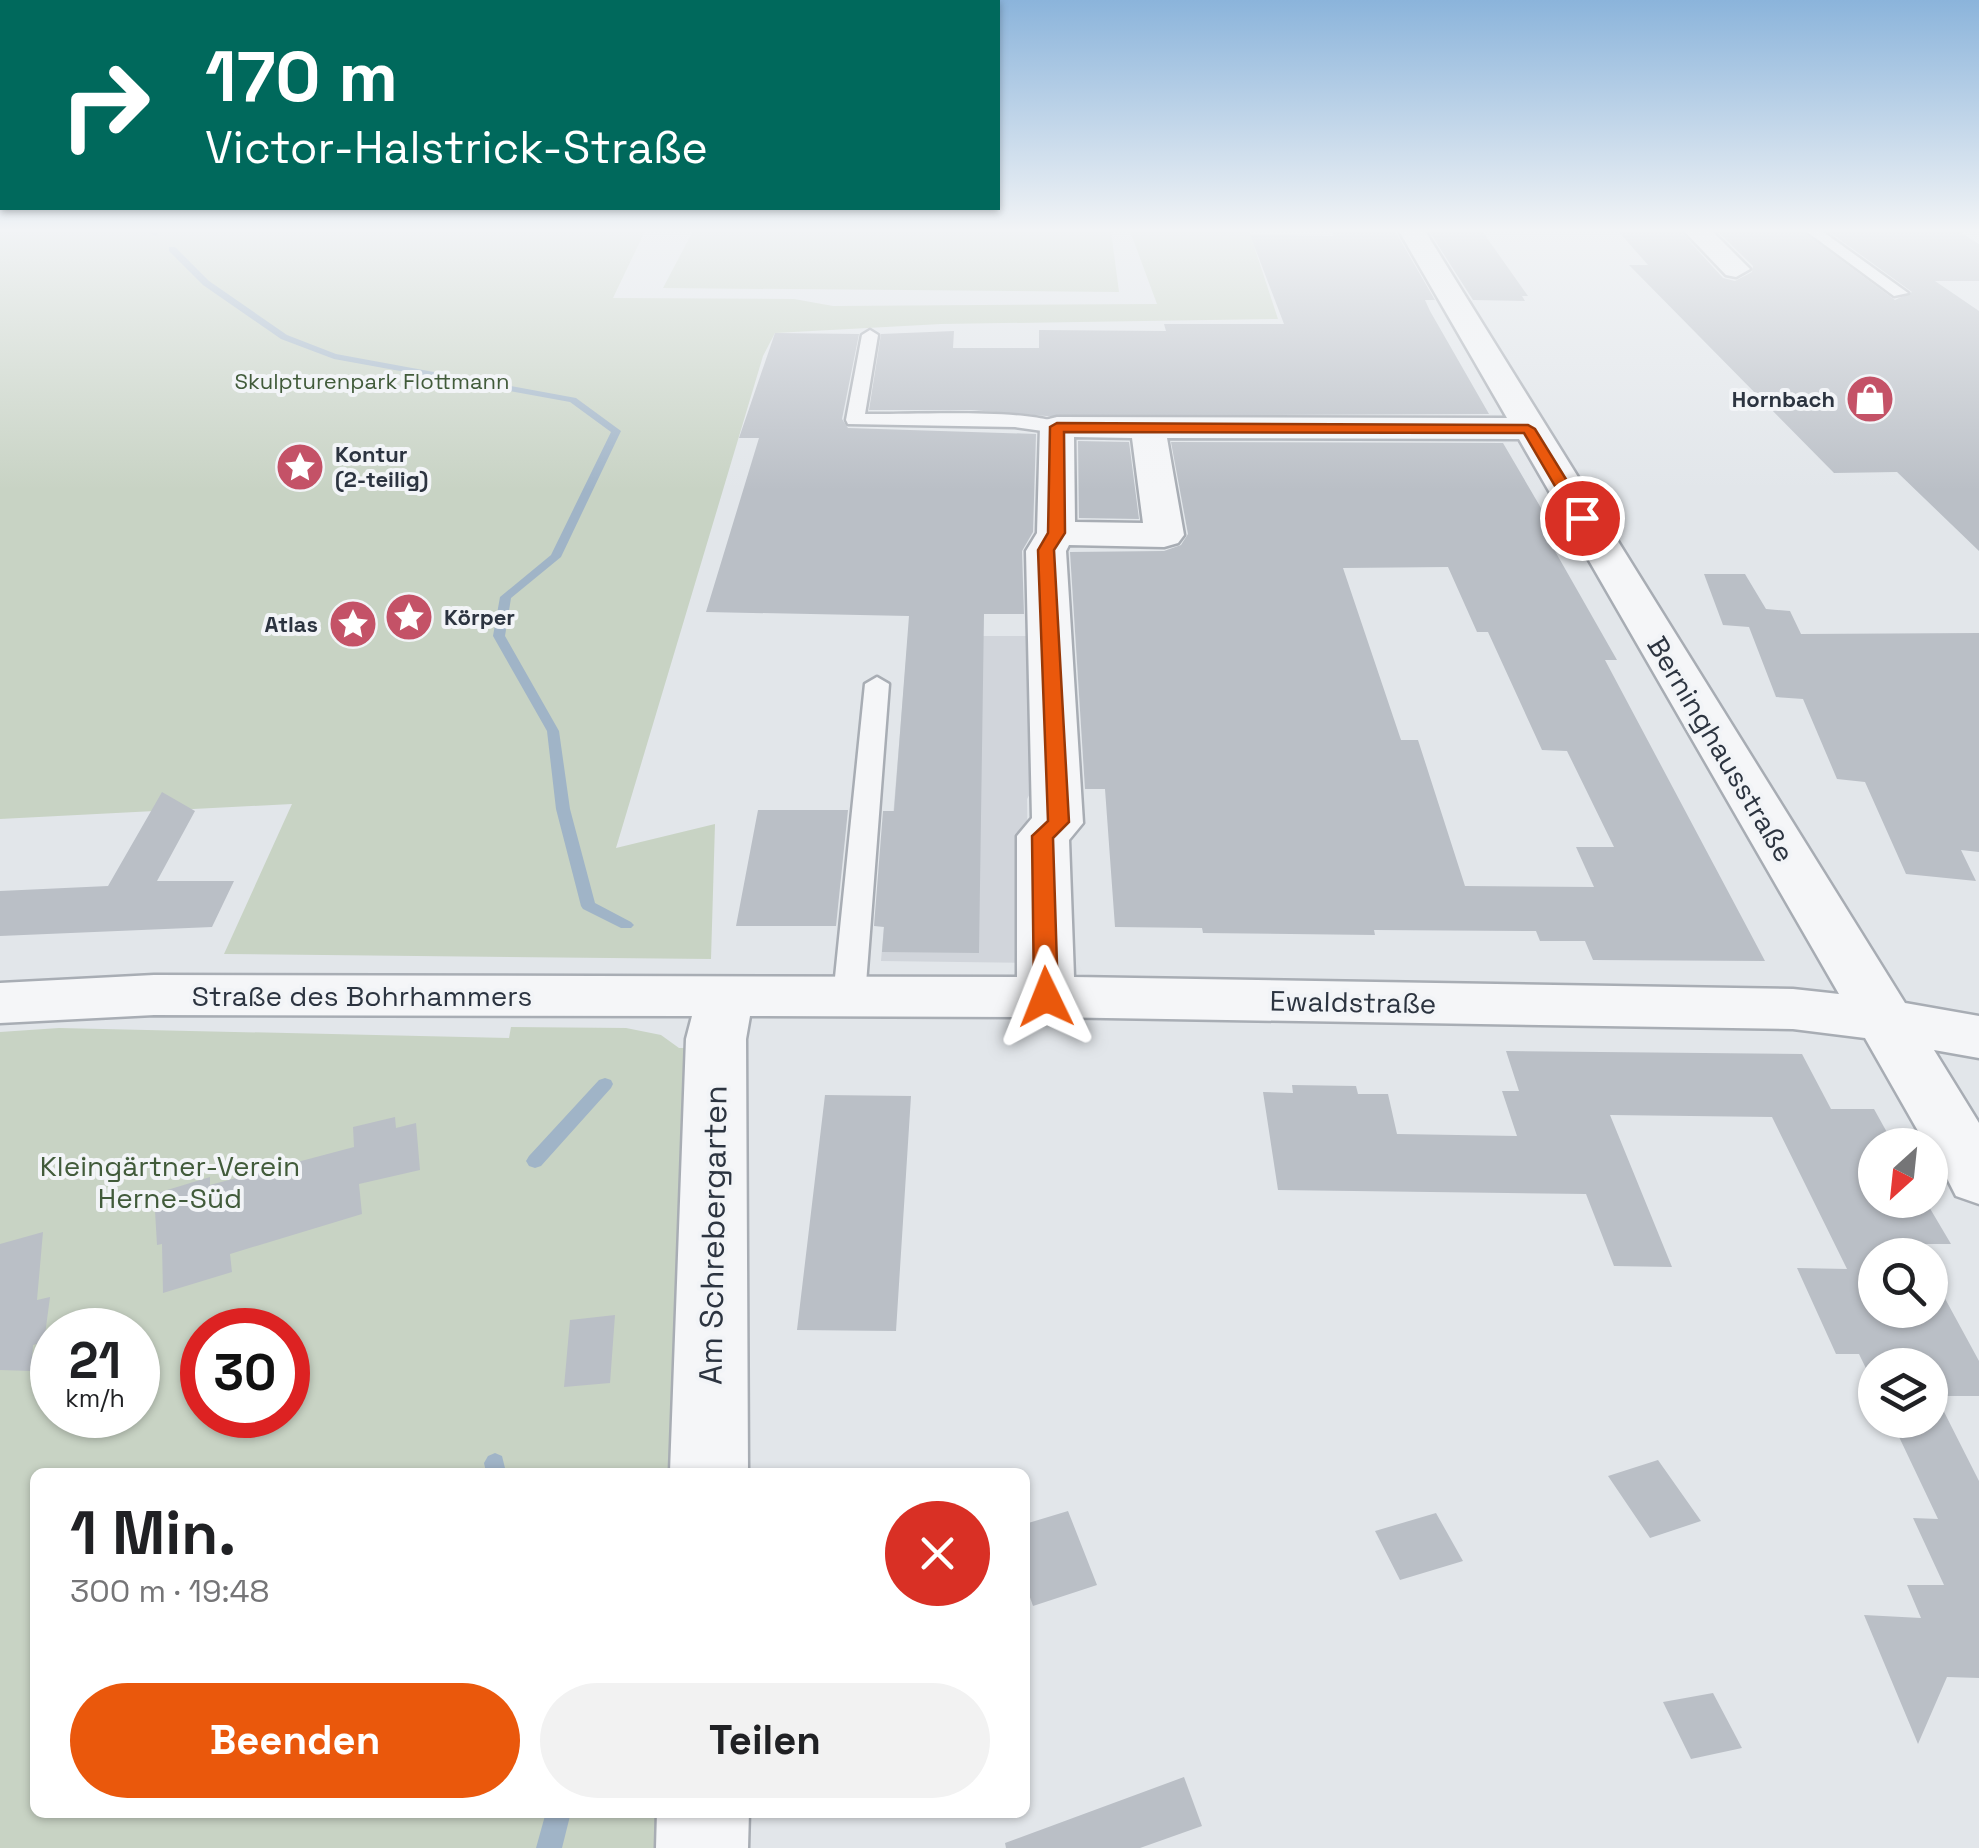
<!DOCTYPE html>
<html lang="de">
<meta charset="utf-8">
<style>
body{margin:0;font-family:"Space Grotesk",sans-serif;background:#f2f2f2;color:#202124;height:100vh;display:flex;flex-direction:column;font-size:38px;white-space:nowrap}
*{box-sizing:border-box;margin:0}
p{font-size:32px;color:#757577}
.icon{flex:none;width:55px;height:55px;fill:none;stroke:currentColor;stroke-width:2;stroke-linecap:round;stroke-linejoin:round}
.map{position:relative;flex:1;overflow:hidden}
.sheet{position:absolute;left:30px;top:1468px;width:1000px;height:350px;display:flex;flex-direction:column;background:#fff;border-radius:15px;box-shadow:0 2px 8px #0004}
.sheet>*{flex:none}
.banner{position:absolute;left:0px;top:0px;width:1000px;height:210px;box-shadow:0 2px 8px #0004;background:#00695c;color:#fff;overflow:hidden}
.needle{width:65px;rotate:207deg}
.tools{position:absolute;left:1858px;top:1128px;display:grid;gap:20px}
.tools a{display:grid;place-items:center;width:90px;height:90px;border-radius:50%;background:#fff;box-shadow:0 2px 8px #0004;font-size:50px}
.speed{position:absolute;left:30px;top:1308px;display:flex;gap:20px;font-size:50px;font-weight:700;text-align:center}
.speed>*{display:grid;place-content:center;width:130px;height:130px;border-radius:50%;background:#fff;box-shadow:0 2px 8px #0004;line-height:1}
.speed small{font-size:25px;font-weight:400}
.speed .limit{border:15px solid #d22;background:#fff;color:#111}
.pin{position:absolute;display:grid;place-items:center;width:85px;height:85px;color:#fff;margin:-42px;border:5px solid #fff;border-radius:50%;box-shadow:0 2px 10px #0007}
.me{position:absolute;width:110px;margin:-55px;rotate:358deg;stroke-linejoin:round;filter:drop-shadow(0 0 8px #0008)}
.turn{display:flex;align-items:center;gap:35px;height:210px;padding:0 40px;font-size:45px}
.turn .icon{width:130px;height:130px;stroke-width:2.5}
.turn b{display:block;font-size:70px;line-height:85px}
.round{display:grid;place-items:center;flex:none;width:105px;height:105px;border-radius:52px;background:#f2f2f2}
.overview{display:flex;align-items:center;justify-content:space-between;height:170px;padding:0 40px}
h1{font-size:60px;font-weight:800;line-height:75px}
.action{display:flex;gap:20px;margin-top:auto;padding:20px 40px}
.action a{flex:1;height:115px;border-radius:60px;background:#ea580c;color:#fff;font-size:40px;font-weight:800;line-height:115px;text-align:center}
.action a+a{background:#f2f2f2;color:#202124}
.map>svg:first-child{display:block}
.built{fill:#d1d5db}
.green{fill:#c8d3c4;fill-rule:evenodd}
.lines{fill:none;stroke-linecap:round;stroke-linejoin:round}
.stream{fill:#a0b4c7;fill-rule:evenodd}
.building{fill:#babfc6;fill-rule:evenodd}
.service-casing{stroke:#a8adb4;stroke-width:5}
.minor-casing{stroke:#a8adb4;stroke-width:5}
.service{fill:#f5f6f8;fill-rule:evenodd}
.minor{fill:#f5f6f8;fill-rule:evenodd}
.route{fill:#ea580c;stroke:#983908;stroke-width:2.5}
.labels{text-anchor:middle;stroke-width:8;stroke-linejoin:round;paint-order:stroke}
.far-park-label{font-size:22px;fill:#415b3a;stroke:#f2f4f7}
.far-poi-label{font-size:22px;font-weight:bold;fill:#2c3440;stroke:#f2f4f7;text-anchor:end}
.street-label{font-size:28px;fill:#2c3440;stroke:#f2f4f7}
.park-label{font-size:28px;fill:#415b3a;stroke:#f2f4f7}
.near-street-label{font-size:32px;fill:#2c3440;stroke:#f2f4f7}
</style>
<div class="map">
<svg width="1979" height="1848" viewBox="0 0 1979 1848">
<rect width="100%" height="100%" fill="#e2e6ea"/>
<path class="built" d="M908,636H1039L1041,774L1027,799L1029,963L881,961Z"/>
<path class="green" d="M0,231H645L613,298L794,299L833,306L1157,304L1130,231H1249L1278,319L941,324L775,333L763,356L616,848L715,824L711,959L224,954L292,804L0,819Z
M693,231H1111L1119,292L663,288Z
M511,1027L626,1028L661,1035L679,1048H695L684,1472H35V1812L675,1813L674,1848H0V1032L59,1028L509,1038ZM52,1330H138V1415H52ZM202,1330H288V1415H202Z"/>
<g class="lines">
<path class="stream" d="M146,231H155L159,234L155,236Z
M169,247H175L209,281L287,335L336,354L576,398L621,431L561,557L511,598L505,636L559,731L570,809L595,903L631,922L634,925L631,928H621L583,909L581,906L556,809L547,731L493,636L500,597L551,555L611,432L570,402L334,359L281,339L203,285L169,251Z
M605,1078L611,1080L613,1084L611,1088L541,1166L535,1168L529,1166L526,1161L529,1156L599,1080Z
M495,1453L502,1456L506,1472H486L484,1463L488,1456Z
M546,1812H571L562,1848H536Z"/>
</g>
<path class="building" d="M1332,231H1395L1435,300H1425L1430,311L1489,414L1046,416L971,410H869L881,334L954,331L953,348H1039V330L1166,331L1164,324H1284L1250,235L1334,236Z
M1429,231H1482L1528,296H1522L1525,301L1473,300Z
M1618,231H1680L1723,278L1735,281L1752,272L1753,266L1717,231H1802L1895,300L1912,292L1828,231H1958L1979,244V281H1935L1979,311V551L1897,472L1834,473L1629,265H1648Z
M775,333L859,334L842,419L848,428L1036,434L1033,532L1022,551L1024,614H984L979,953L882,952L884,927L874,926L883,811H894L909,616L706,612L759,438H739Z
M1078,441L1129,442L1139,519L1079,518Z
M1171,442L1503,443L1558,537H1547L1617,660H1605L1765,961L1593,960L1585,941H1540L1536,931L1374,930L1375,935L1203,933L1202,928L1115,927L1105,789H1085L1070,552L1164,551L1181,545L1188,534ZM1448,567L1477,632H1488L1542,750L1567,751L1614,847H1576L1594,887L1465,886L1418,740H1401L1343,568Z
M1704,574H1745L1766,609L1790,611L1801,634L1979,633V852L1961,850L1976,881L1906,874L1865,782L1837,779L1803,699L1776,697L1749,627L1723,625Z
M162,792L195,811L157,881H234L212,927L0,936V891L108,886Z
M758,810H848L836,926H736Z
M1506,1051L1802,1054L1831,1109H1874L1894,1145H1875V1200H1925L1951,1244H1916L1921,1255H1875V1310H1930V1271L1979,1361V1396H1936L1979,1481V1678L1947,1677L1918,1744L1864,1615L1921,1618L1907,1585H1944L1913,1518L1938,1519L1891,1420H1930V1365H1875V1387L1859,1354H1836L1797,1268L1847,1269L1772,1117L1610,1115L1672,1267L1614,1266L1586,1194L1278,1190L1263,1092L1293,1093L1292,1085L1356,1086L1358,1094H1388L1397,1134L1517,1136L1502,1091H1519Z
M825,1095L911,1096L896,1331L797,1330Z
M395,1117L396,1128L416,1123L420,1170L359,1184L362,1214L230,1254L232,1272L163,1293L162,1244L157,1245L154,1194L210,1177V1185L354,1147L353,1127Z
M43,1232L37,1300L50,1297L44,1342L33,1345L31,1371L0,1370V1244Z
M615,1315L610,1383L564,1387L570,1320Z
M1658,1460L1701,1521L1650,1538L1608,1476Z
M1068,1511L1097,1585L1033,1606L1025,1583V1524Z
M1436,1513L1463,1561L1400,1580L1375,1531Z
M1713,1693L1742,1748L1691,1759L1663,1702Z
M1184,1777L1202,1826L1140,1848H1006L1005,1843Z"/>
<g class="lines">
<g class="service-casing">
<path id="service" d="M1806,231H1822L1908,293L1894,296Z
M870,330L878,335L865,414C903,415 1043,407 1066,427L1057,433L1015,427L848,424L846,420L862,335Z
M877,677L889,684L865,997L860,1005L849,1008L838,1005L833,997L865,684Z"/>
</g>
<g class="minor-casing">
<path id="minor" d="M1399,231H1425L1905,1003L1979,1016V1058L1934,1050L1979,1123V1204L1956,1196L1930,1145H1926L1865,1038L1793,1029L1046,1017L750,1016L746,1039L748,1472H670L686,1039L692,1016L154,1015L0,1023V983L154,975L1017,977V836L1032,818L1026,551L1037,533L1040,427L1045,420L1057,417L1507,418ZM1074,437L1132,438L1143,523L1075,522ZM1167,438L1519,439L1839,994L1793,989L1074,977L1069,840L1083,823L1066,551L1069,545L1164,547L1178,543L1184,535Z
M1684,231H1712L1750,269L1736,277L1726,275Z
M657,1812H749L748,1848H656Z"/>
</g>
<use href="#service" class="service"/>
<use href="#minor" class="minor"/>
</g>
<linearGradient id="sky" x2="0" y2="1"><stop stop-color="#8bb4db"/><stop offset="0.47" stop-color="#f2f4f6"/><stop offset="1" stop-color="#f2f4f6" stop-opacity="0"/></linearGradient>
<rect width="1979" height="490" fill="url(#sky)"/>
<path class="route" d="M1057,423L1528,425L1535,429L1590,518L1576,522L1524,433L1064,432L1065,533L1054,550L1069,822L1053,838L1058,997L1046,1005L1034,997L1032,836L1048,821L1038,550L1048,533L1050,427Z"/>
<defs>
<g id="shop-disc" transform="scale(2.5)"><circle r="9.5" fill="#c45267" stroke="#f2f4f7"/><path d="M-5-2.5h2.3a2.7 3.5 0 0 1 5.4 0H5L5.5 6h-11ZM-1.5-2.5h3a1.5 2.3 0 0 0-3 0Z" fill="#fff"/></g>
<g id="sight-disc" transform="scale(2.5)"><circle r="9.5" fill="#c45267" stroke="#f2f4f7"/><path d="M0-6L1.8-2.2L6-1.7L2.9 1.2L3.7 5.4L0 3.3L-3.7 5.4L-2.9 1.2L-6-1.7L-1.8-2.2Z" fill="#fff"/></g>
</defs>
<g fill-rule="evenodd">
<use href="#shop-disc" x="1870" y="399"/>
<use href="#sight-disc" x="300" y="467"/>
<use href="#sight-disc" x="409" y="617"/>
<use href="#sight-disc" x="353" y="624"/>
</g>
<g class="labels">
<g class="far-park-label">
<text x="372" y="389">Skulpturenpark Flottmann</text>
</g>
<g class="far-poi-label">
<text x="1835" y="407">Hornbach</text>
<text x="335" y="462" text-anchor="start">Kontur<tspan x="335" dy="25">(2-teilig)</tspan></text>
<text x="444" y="625" text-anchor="start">Körper</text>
<text x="318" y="632">Atlas</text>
</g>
<g class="street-label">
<text transform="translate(1721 749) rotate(59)" y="10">Berninghausstraße</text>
<text x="362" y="1006">Straße des Bohrhammers</text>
<text transform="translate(1353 1002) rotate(1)" y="10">Ewaldstraße</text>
</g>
<g class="park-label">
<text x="170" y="1176">Kleingärtner-Verein<tspan x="170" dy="32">Herne-Süd</tspan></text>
</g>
<g class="near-street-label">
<text transform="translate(713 1235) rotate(-89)" y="11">Am Schrebergarten</text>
</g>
</g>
</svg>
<div class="tools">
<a><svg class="needle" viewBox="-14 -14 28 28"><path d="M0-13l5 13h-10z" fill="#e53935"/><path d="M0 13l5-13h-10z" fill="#757577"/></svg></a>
<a><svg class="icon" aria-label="search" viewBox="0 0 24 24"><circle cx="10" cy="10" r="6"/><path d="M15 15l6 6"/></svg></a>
<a><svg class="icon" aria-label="layers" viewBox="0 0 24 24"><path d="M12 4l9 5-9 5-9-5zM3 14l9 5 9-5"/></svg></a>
</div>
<div class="speed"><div>21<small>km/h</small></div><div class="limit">30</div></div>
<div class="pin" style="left:1582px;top:518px;background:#d93025"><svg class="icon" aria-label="arrive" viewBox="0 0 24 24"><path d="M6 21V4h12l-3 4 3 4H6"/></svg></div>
<svg class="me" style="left:1046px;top:997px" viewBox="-20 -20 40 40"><path d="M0-17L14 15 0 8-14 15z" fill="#ea580c" stroke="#fff" stroke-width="4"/></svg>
<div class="banner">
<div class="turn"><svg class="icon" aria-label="right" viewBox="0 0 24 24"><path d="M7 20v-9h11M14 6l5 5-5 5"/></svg><div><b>170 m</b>Victor-Halstrick-Straße</div></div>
</div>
<section class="sheet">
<div class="overview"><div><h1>1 Min.</h1><p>300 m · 19:48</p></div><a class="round" style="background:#d93025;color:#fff"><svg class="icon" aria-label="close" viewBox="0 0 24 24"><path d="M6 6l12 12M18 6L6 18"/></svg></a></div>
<div class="action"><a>Beenden</a><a>Teilen</a></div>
</section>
</div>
